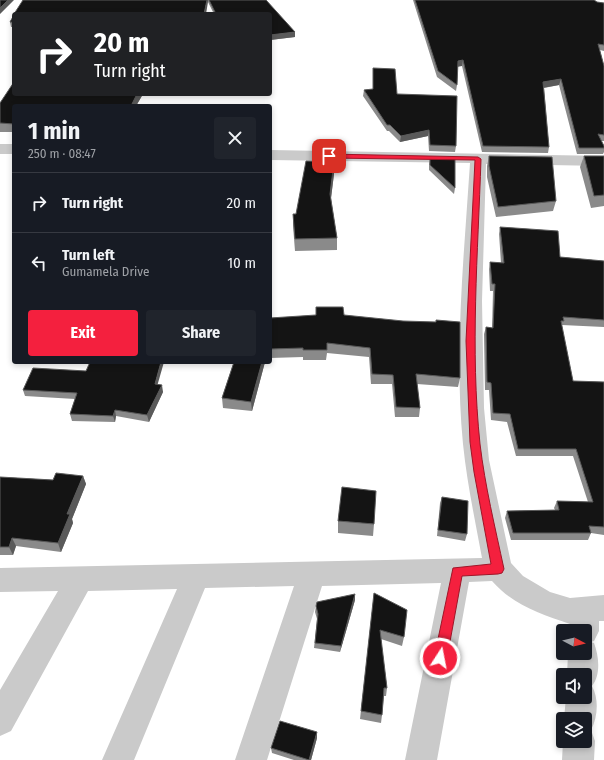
<!DOCTYPE html>
<meta charset="utf-8">
<style>
body{margin:0;font-family:"Fira Sans Condensed",sans-serif;background:#20242c;color:#f1f3f6;height:100vh;display:flex;flex-direction:column;font-size:15px;white-space:nowrap}
*{box-sizing:border-box;margin:0}
p{font-size:13px;color:#9ea1a6}
.icon{flex:none;width:22px;height:22px;fill:none;stroke:currentColor;stroke-width:2;stroke-linecap:round;stroke-linejoin:round}
.map{position:relative;flex:1;overflow:hidden}
.panel{position:absolute;left:12px;top:104px;width:260px;height:260px;display:flex;flex-direction:column;background:#171b24;border-radius:4px;box-shadow:0 2px 6px #0003}
.panel>*{flex:none}
.banner{position:absolute;left:12px;top:12px;width:260px;height:84px;border-radius:4px;box-shadow:0 2px 6px #0003;background:#202124;color:#fff;overflow:hidden}
.needle{width:26px;rotate:97deg}
.fabs{position:absolute;left:556px;top:624px;display:grid;gap:8px}
.fabs a{display:grid;place-items:center;width:36px;height:36px;border-radius:4px;background:#171b24;box-shadow:0 2px 6px #0003;font-size:20px}
.pin{position:absolute;display:grid;place-items:center;width:34px;height:34px;color:#fff;margin:-17px;border-radius:8px;box-shadow:0 2px 6px #0006}
.me{position:absolute;width:44px;margin:-22px;rotate:11deg;stroke-linejoin:round;filter:drop-shadow(0 0 3px #0008)}
.turn{display:flex;align-items:center;gap:14px;height:84px;padding:0 16px;font-size:18px}
.turn .icon{width:52px;height:52px;stroke-width:2.5}
.turn b{display:block;font-size:28px;line-height:34px}
.round{display:grid;place-items:center;flex:none;width:42px;height:42px;border-radius:4px;background:#20242c}
.overview{display:flex;align-items:center;justify-content:space-between;height:68px;padding:0 16px}
h1{font-size:24px;font-weight:700;line-height:30px}
.cta{display:flex;gap:8px;margin-top:auto;padding:8px 16px}
.cta a{flex:1;height:46px;border-radius:4px;background:#f4203e;color:#fff;font-size:16px;font-weight:700;line-height:46px;text-align:center}
.cta a+a{background:#20242c;color:#f1f3f6}
ul{padding:0;list-style:none}
li{display:flex;align-items:center;gap:12px;height:60px;padding:0 16px;border-top:1px solid #363941}
li div{flex:1}
li b{display:block;font-size:15px}
li em{font-style:normal}
.map>svg:first-child{display:block}
.lines{fill:none;stroke-linecap:round;stroke-linejoin:round}
.minor{fill:#cacaca;fill-rule:evenodd}
.wall{fill:#8a8a8a}
.shaded-wall{fill:#5a5a5a}
.building{fill:#141414;stroke:#5a5a5a}
.route{fill:#f4203e;stroke:#9f1528}
</style>
<div class="map">
<svg width="604" height="760" viewBox="0 0 604 760">
<rect width="100%" height="100%" fill="#fff"/>
<g class="lines">
<path class="minor" d="M0,144H14V154H0Z
M270,150L604,156V166L486,164L482,301L484,408L489,460L511,563L523,576L550,592L570,598L604,595V621H599V631L594,641L591,642L594,643C599,656 601,675 592,686C599,699 598,717 591,730L595,741L594,760H562L563,741H585V719H564L566,697H585V675H567L568,653H585V631H569L570,624C540,614 513,605 492,581L469,582L437,760H405L441,583L322,586L267,760H235L294,586L205,588L134,760H102L177,589L88,591L11,731L0,736V690L58,591L0,592V568L482,558C475,520 467,483 463,444C454,351 464,256 470,163L270,160Z"/>
</g>
<path class="wall" d="M23,0H266L295,37L270,40V14H214L208,2Z
M413,0H594L597,2L604,3V51L600,50L604,66V141H601L604,146V152L603,154H577L559,85L544,88L549,147L548,153L482,152L462,66H458L457,85L456,91L437,77Z
M14,15V27H11L10,22Z
M373,68L397,94L456,146L455,152L429,151L428,136L400,142L389,131H387L363,96L364,90L373,89Z
M14,94H143L136,106H14V132H0V103Z
M489,156L556,201L553,211L496,217L487,177V166Z
M584,156H604V206L591,208L580,167Z
M430,158L455,188L454,194L429,170V164Z
M334,162V174L331,198L337,238V250L295,251L293,226V214H296Z
M500,227L560,257L604,261V327L562,325V327L573,381L604,382V535L591,533L588,540H511L505,518L507,511L555,510L554,508L557,501L588,502L573,456H516L507,422L491,420L489,390H485L484,334L486,327L492,328L493,291H490L489,269L490,262L501,263L499,234Z
M344,315L460,378L458,387L417,384L420,408L419,417H395L392,384H371L369,357L327,353L326,360H303V357L270,358V318Z
M234,362H265L252,411L223,408L222,398Z
M158,384L163,392L149,422L116,416L115,422L72,421L70,414L75,399L25,396L23,390Z
M83,476L86,484L72,519L73,523L61,552L16,546L13,555H0V477L53,480Z
M442,497L467,534L465,541L437,536L440,503Z
M338,521L374,524L373,536L338,533Z
M374,593L404,637L402,646L381,639L387,688L386,696H384L382,715L381,723L360,719Z
M355,594V600L340,652L314,648L317,619L315,612L316,606Z
M317,738L311,760H294L272,753L271,748Z"/>
<path class="shaded-wall" d="M8,0H14L0,14V8Z
M207,0H208V2L206,14H204Z
M295,32V37L270,40V35Z
M463,60L462,66L457,67L458,61Z
M561,79L559,85L542,88L543,82Z
M137,94H143L136,106H131Z
M429,130L428,136L400,142L401,136Z
M334,162V174L330,206V194Z
M161,362H164L156,390L155,384Z
M262,362H265L252,411L251,402Z
M162,385L163,392L149,422L147,415Z
M115,410L116,416L115,422L113,416Z
M83,476L86,484L72,519L73,523L61,552L58,543L67,514Z
M12,538L16,546L13,555L9,547Z
M355,594V600L340,652L341,646Z
M317,732V738L311,760H309Z"/>
<path class="building" d="M0,0H8L0,8Z
M23,0H207L204,14H14Z
M209,0H266L295,32L270,35V14H216Z
M415,0H594L597,2L604,3V45L598,44L604,66V135L598,134L604,146V148H579L561,79L543,82L549,147L483,146L463,60L458,61L457,85L438,71Z
M14,15V22H10Z
M373,68L395,69L397,94L457,96L456,146L430,145L429,130L401,136L390,125H387L364,90L373,89Z
M14,82V94H137L131,106H14V124L0,123V103Z
M489,156L552,157L556,201L498,207L489,166Z
M584,156H604V195L594,196Z
M430,158H455V188L430,165Z
M306,161L334,162L330,194L337,238L295,239L293,214H296Z
M500,227L558,231L560,257L604,261V320L563,317L564,321H561L573,381L604,382V527L589,526L591,533H513L507,511L559,510L557,501L593,502L576,449H518L510,414L493,413L491,383L487,382L486,327L493,328L495,284H492L490,262L504,263Z
M316,307H343L344,315L403,321L436,322V320L460,322V378L416,374L420,408L396,407L393,375L372,374L370,348L327,343V350H303V348L270,349V318L316,315Z
M90,362H161L155,384L162,385L147,415L115,410L113,416L70,414L77,393L23,390L33,368L86,371Z
M234,362H262L251,402L222,398Z
M56,473L83,476L67,514H70L58,543L12,538L9,547H0V477L53,480Z
M342,487L376,491L374,524L338,521Z
M442,497L468,501L467,534L438,530Z
M374,593L407,610L404,637L380,630L387,688H384L382,715L361,711Z
M355,594L341,646L315,643L318,614L316,606L317,602Z
M280,721L317,732L309,760L271,748Z"/>
<path class="route" d="M327,154L478,157L481,159C478,253 470,349 480,444C485,486 495,527 504,569L502,573L498,574L462,576L447,658L445,662L440,664L436,662L434,658L453,568L491,564L474,472L470,442L466,341L475,160L329,158L327,157Z"/>
</svg>
<div class="fabs">
<a><svg class="needle" viewBox="-14 -14 28 28"><path d="M0-13l5 13h-10z" fill="#e53935"/><path d="M0 13l5-13h-10z" fill="#9ea1a6"/></svg></a>
<a><svg class="icon" aria-label="sound" viewBox="0 0 24 24"><path d="M4 9h4l5-4v14l-5-4H4zM17 9q2 3 0 6"/></svg></a>
<a><svg class="icon" aria-label="layers" viewBox="0 0 24 24"><path d="M12 4l9 5-9 5-9-5zM3 14l9 5 9-5"/></svg></a>
</div>
<div class="pin" style="left:329px;top:156px;background:#d93025"><svg class="icon" aria-label="arrive" viewBox="0 0 24 24"><path d="M6 21V4h12l-3 4 3 4H6"/></svg></div>
<svg class="me" style="left:440px;top:658px" viewBox="-20 -20 40 40"><circle r="17" fill="#f4203e" stroke="#fff" stroke-width="3"/><path d="M0-11L8 9 0 5-8 9z" fill="#fff"/></svg>
<div class="banner">
<div class="turn"><svg class="icon" aria-label="right" viewBox="0 0 24 24"><path d="M7 20v-9h11M14 6l5 5-5 5"/></svg><div><b>20 m</b>Turn right</div></div>
</div>
<section class="panel">
<div class="overview"><div><h1>1 min</h1><p>250 m · 08:47</p></div><a class="round"><svg class="icon" aria-label="close" viewBox="0 0 24 24"><path d="M6 6l12 12M18 6L6 18"/></svg></a></div>
<ul>
<li><svg class="icon" aria-label="right" viewBox="0 0 24 24"><path d="M7 20v-9h11M14 6l5 5-5 5"/></svg><div><b>Turn right</b></div><em>20 m</em></li>
<li><svg class="icon" aria-label="left" viewBox="0 0 24 24"><path d="M17 20v-9H6M10 6l-5 5 5 5"/></svg><div><b>Turn left</b><p>Gumamela Drive</p></div><em>10 m</em></li>
</ul>
<div class="cta"><a>Exit</a><a>Share</a></div>
</section>
</div>
